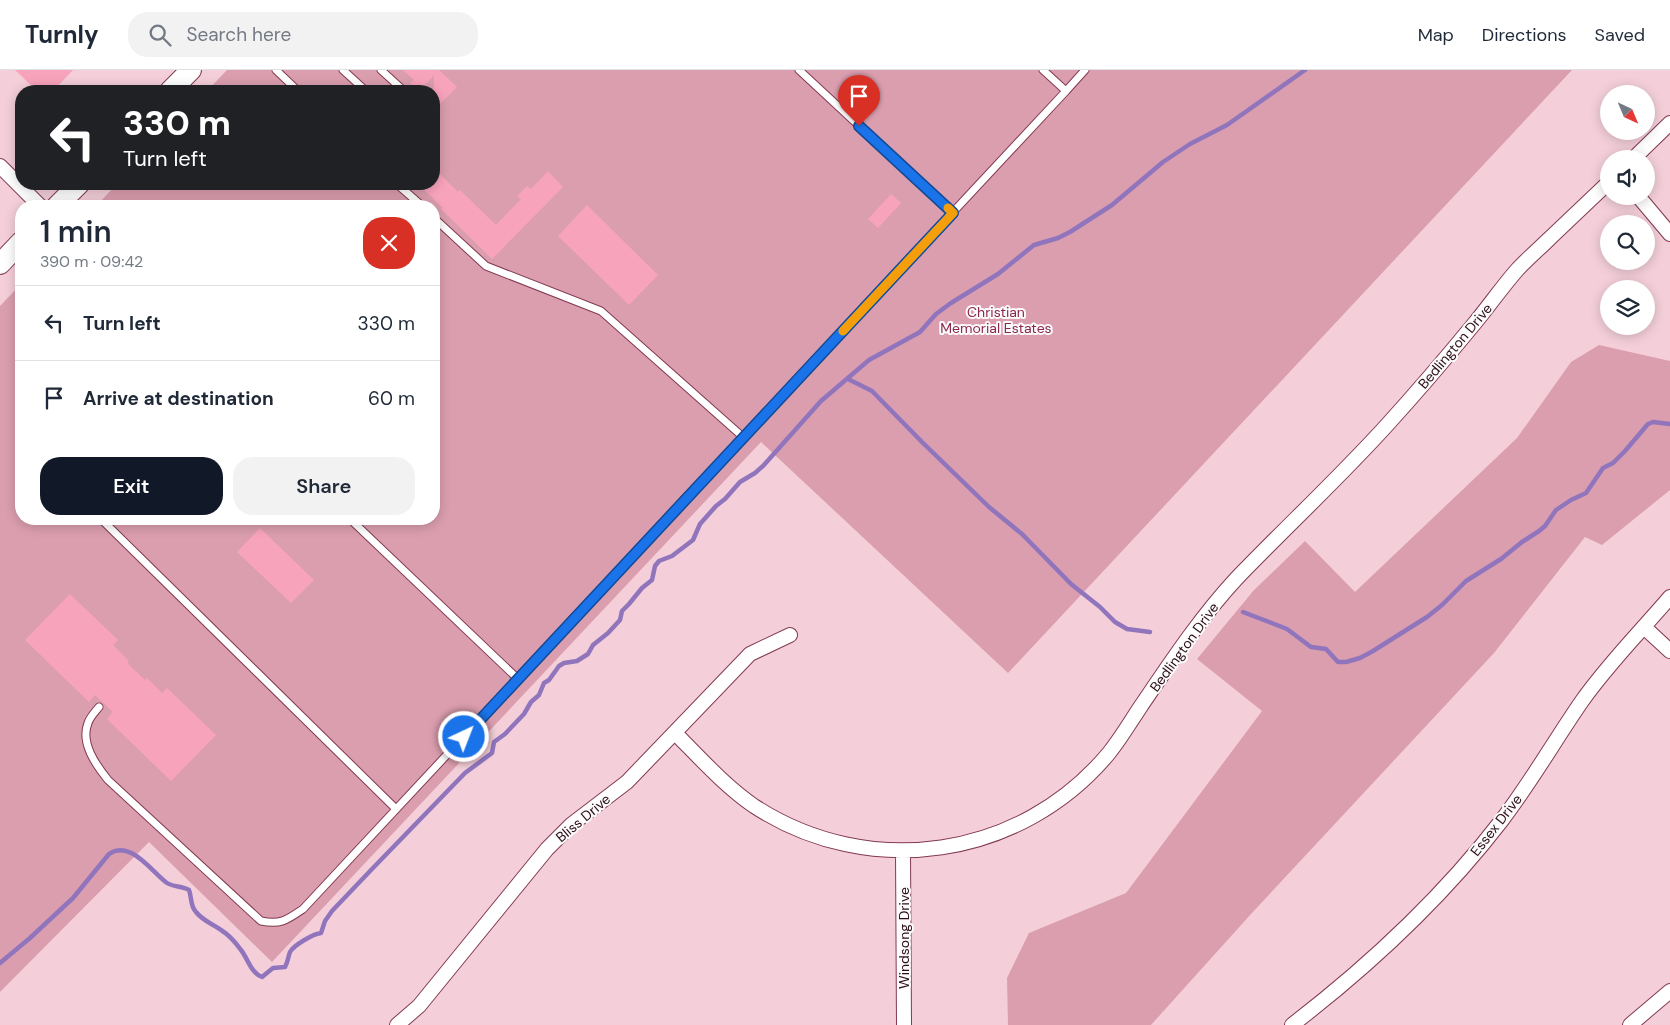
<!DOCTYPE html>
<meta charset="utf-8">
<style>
body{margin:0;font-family:"DM Sans",sans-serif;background:#f2f2f3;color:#1f2937;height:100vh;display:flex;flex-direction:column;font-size:19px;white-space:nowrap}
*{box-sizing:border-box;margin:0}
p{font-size:16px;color:#747a83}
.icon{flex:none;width:28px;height:28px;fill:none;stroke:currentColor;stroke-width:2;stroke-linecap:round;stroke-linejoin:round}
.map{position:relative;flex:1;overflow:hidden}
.sheet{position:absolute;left:15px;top:130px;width:425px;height:325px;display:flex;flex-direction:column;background:#fff;border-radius:20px;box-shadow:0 2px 12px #0003}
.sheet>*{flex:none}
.top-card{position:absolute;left:15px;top:15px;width:425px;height:105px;border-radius:20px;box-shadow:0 2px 12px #0003;background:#202124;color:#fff;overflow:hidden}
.needle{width:32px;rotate:136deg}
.controls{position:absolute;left:1600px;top:15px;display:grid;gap:10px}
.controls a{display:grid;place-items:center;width:55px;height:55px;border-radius:50%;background:#fff;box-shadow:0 2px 12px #0003;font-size:25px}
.pin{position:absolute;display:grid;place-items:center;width:42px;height:42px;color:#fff;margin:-51px -21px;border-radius:50% 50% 50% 0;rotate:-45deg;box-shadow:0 0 5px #0007}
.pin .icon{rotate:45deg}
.me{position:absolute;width:55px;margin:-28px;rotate:43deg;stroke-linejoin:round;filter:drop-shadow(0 0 4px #0008)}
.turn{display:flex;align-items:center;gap:18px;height:105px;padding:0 25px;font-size:22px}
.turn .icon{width:65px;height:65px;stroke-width:2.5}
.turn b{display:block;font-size:35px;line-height:42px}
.round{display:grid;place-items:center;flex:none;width:52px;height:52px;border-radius:20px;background:#f2f2f3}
.headline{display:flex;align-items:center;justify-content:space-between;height:85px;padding:0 25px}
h1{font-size:30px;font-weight:600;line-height:38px}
.cta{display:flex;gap:10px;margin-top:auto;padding:10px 25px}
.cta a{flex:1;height:58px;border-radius:20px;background:#111827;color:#fff;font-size:20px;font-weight:600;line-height:58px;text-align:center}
.cta a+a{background:#f2f2f3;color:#1f2937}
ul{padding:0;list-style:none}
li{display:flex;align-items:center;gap:15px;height:75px;padding:0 25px;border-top:1px solid #e0e1e3}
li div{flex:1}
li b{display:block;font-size:19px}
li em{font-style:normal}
header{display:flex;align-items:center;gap:30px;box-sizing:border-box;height:70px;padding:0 25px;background:#fff;border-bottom:1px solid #e0e1e3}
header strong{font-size:24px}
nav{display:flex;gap:28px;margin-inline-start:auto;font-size:18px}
.search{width:350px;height:45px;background:#f2f2f3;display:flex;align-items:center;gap:12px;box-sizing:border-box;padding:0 18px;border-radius:20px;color:#747a83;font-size:19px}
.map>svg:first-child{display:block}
.green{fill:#db9eaf}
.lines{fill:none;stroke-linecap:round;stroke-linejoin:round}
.stream{stroke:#9075bd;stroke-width:4.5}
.building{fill:#f8a3bc}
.lane-casing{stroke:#833952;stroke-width:9}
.street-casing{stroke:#833952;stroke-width:16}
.secondary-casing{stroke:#833952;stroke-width:22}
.lane{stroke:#fff;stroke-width:7}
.street{stroke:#fff;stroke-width:14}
.secondary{stroke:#fff;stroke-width:20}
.route-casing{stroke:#114b97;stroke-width:12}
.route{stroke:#1a73e8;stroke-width:9}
.slow{stroke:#f59e0b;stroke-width:9}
.labels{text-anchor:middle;stroke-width:4;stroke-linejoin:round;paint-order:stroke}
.park-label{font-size:14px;fill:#8b264e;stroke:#fbfbfb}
.street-label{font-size:14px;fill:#2b0d17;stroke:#fbfbfb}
</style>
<header>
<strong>Turnly</strong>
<div class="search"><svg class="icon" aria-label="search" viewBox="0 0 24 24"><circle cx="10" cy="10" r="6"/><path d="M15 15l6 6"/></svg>Search here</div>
<nav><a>Map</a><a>Directions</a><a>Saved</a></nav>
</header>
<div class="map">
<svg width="1670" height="955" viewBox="0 0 1670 955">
<rect width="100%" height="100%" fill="#f4cfd9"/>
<path class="green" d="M227,0H1572L1008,603L761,372L272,892L149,772L0,922V236L21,214V449H434V136H96L117,114H434V21H207Z
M1599,275L1670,291V420L1602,475L1585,467L1494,583L1251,844L1151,955H1008L1007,908L1029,863L1126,823L1262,641L1197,589L1254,520L1305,471L1355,522L1517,368L1571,292Z"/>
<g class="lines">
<path class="stream" d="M848,309L872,321L922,372L989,437L1022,464L1071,514L1100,537L1115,552L1127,559L1150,562
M1243,542L1287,559L1311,577L1326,579L1338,592H1346L1360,588L1373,581L1427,547L1442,535L1466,511L1501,489L1522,472L1539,461L1545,456L1556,440L1571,430L1586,423L1603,398L1613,393L1625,381L1648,354L1653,352L1670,354
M0,893L30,868L73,828L109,784C130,769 152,802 167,813C173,817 182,816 189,820C192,828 190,836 196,842C203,851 213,854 221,860C229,865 236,873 241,880C248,889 251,903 262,907L273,898L285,897C288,892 288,887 290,882C294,875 313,864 321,863L325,851L332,841L372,799L465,703L492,683L494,672L505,664L524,644L531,632L539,625L544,613L549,610L559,596L564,593L577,591L588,584L593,575L608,563L620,550L622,541L629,534L642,518L652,510L655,496L659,491L672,486L693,470L700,454L716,436L725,429L740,412L755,403L763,396L821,331L869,290L920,262L936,244L951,233L998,204L1034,175L1058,168L1070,162L1112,135L1163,92L1190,74L1227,55L1305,0"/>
</g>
<path class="building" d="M15,0H73L53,21H37Z
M403,0H439L457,17L434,40V5L419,21L410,13L414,10Z
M434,98L458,122L460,120L496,155L521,129L517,126L527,116L531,119L548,101L563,117L492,189L441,139L443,138L418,114H434Z
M891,124L901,133L878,158L868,149Z
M587,135L658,205L629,235L558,166Z
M260,458L314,510L291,533L237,482Z
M70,524L118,570L113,575L129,591L127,593L145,610L147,608L162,623L167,618L216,665L171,711L107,649L113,642L95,625L89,632L25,570Z"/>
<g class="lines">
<g class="lane-casing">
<path id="lane" d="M276,0L298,21
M343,0L366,21
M381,0L404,21
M799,0L953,143
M1066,21L1085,0
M397,114L422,136
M434,148L486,196L601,241L743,367
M101,449L396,739
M350,449L518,609
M99,637C95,642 90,647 88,653C80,673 96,695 108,710L261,851C281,855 287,850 303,839L1066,21L1043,0"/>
</g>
<g class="street-casing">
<path id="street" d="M1633,89L1670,53
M0,96L40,136
M1638,126L1670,164
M1644,557L1670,581
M675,663C700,688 725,716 754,736C869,811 1021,789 1109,683C1121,668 1131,651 1141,636C1171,592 1200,548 1236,509C1286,457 1339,408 1387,355C1417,322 1446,288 1474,254C1489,236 1502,217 1517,200C1527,189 1539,179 1549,169C1569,150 1589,131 1609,112
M903,781L904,955
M397,955L419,936L547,779L572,754L627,712L750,584L790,565
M1292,955C1370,895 1442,828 1502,750C1531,712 1555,670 1582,631C1608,594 1641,561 1670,527
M1630,955L1670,921"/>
</g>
<g class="secondary-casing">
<path id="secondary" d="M170,21L191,0
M57,136L79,114
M0,194L21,172"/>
</g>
<use href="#lane" class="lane"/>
<use href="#street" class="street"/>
<use href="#secondary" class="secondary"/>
</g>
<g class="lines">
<g class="route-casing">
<path id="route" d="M464,667L953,143L859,56"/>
</g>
<use href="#route" class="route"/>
<path class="slow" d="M843,261L953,143L948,138"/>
</g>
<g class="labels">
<g class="park-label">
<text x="996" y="247">Christian<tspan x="996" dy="16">Memorial Estates</tspan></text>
</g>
<g class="street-label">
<text transform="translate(1455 276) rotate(-50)" y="5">Bedlington Drive</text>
<text transform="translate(1184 577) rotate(-54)" y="5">Bedlington Drive</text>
<text transform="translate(583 748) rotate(-40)" y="5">Bliss Drive</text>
<text transform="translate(1496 755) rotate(-52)" y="5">Essex Drive</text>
<text transform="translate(904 868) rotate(-90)" y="5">Windsong Drive</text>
</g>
</g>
</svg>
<div class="controls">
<a><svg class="needle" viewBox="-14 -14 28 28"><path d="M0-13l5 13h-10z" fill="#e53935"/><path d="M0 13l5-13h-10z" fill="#747a83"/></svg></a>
<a><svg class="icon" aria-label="sound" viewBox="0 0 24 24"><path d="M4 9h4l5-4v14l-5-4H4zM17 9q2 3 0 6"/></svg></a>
<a><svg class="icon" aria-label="search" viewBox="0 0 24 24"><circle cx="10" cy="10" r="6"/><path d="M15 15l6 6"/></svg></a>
<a><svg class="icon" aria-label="layers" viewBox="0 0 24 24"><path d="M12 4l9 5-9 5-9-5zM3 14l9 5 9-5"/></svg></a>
</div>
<div class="pin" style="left:859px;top:56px;background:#d93025"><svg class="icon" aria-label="arrive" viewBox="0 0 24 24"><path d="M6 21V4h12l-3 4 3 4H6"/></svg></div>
<svg class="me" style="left:464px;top:667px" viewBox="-20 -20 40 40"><circle r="17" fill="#1a73e8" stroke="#fff" stroke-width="3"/><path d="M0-11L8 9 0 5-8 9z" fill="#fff"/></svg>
<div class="top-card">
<div class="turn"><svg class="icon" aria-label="left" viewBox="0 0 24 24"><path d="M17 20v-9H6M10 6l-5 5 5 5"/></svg><div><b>330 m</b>Turn left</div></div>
</div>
<section class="sheet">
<div class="headline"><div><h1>1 min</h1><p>390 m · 09:42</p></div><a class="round" style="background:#d93025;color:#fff"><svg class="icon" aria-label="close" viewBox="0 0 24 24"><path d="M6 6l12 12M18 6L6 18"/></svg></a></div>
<ul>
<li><svg class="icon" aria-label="left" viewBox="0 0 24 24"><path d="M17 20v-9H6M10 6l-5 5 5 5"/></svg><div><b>Turn left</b></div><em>330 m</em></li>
<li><svg class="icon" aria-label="arrive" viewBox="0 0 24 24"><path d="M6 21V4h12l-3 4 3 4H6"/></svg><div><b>Arrive at destination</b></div><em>60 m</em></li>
</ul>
<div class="cta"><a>Exit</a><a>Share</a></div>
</section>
</div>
